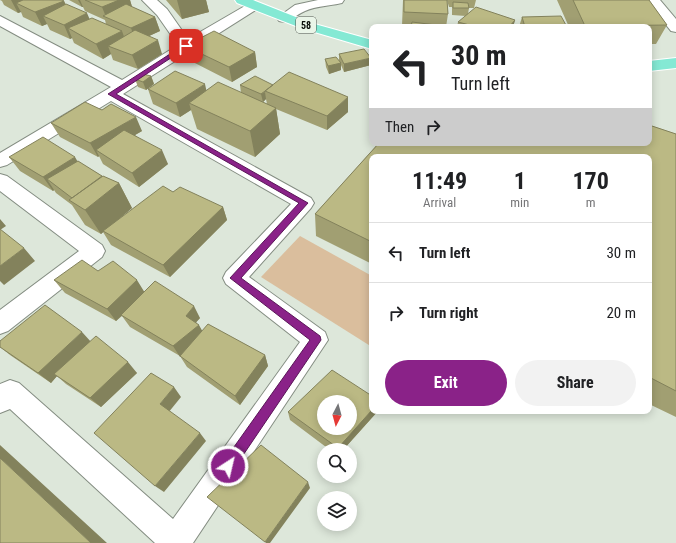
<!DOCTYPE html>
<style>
body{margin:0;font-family:"Roboto Condensed",sans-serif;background:#f2f2f2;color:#202124;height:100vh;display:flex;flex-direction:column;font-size:15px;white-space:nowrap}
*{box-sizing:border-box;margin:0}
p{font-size:13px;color:#757577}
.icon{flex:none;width:22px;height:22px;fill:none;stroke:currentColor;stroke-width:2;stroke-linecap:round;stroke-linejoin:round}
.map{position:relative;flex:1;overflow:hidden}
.side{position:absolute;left:369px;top:154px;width:283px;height:260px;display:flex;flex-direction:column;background:#fff;border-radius:8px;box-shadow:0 2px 10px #0003}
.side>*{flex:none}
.top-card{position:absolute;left:369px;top:24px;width:283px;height:122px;border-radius:8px;box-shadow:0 2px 10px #0003;background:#fff;color:#202124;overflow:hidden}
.needle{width:26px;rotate:186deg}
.buttons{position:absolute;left:317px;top:395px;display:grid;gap:8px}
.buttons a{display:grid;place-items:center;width:40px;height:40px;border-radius:50%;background:#fff;box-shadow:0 2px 10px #0003;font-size:20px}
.pin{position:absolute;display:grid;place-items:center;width:34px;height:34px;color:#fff;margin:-17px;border-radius:8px;box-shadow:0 2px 6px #0006}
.me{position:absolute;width:44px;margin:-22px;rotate:35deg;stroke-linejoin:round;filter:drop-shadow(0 0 3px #0008)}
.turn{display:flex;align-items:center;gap:14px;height:84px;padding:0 16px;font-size:18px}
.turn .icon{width:52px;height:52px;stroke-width:2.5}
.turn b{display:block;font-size:28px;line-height:34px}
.then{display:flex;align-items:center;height:38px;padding:0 16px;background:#0003;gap:8px;font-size:15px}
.eta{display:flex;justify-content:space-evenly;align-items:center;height:68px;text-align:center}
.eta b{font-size:24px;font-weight:700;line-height:28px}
.action{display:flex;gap:8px;margin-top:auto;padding:8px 16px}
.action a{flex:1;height:46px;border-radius:24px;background:#8a2288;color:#fff;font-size:16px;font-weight:700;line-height:46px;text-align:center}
.action a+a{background:#f2f2f2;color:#202124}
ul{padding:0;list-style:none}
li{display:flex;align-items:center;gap:12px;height:60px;padding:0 16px;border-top:1px solid #e0e0e0}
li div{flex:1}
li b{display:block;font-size:15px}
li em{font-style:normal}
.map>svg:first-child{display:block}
.green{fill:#dabe9d}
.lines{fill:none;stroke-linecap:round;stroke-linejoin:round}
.minor-casing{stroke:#848d82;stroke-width:2}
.major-casing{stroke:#fff;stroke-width:2}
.minor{fill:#fff;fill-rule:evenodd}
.major{fill:#84e9d4;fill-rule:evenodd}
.wall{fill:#a19f72;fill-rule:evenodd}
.shaded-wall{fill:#83825c}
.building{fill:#bbb984;stroke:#83825c;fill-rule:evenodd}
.route{fill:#8a2288;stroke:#5a1658}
.labels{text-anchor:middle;stroke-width:4;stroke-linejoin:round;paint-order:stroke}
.shield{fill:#eaf5e8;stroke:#4c534c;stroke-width:1}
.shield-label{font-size:10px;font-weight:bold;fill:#090d09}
</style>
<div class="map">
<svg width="676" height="543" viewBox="0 0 676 543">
<rect width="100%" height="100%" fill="#dde7da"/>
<path class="green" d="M300,236L372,276V347L261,277Z"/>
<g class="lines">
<g class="minor-casing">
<path id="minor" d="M142,0H157L167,9L188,39L250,3H260L262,6L123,94L311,198L314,203L311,208L249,277L325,332L328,340L193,543H155L10,409L0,413V384L10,380L19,383L173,519L300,342L226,284L223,278L226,272L291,204L111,101L7,165L0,167V153L111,87L0,26V16L122,80L178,45L157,15Z
M318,0H344L342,3C330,6 316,6 305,11C295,15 290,24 279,21L277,18L295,5Z
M646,0H660L676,19V32L671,31Z
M0,174L7,176L102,245L105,251L102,257L8,331L0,334V310L79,251L0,191Z"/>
</g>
<g class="major-casing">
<path id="major" d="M235,0H253L311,23L372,40V49L301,28L237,3Z
M676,58V68L649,71V61Z"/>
</g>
<use href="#minor" class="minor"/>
<use href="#major" class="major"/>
</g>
<path class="wall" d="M0,0H62L64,1L66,5L89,19L106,24L105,20L85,11L83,7H82L69,0H130L132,7L155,17L160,31L149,36L162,54L138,69L113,60L111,54L103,59L74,43L72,38L70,39L50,30L47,24L42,26L23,17L21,12L18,13L4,5L2,1Z
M166,0H206L209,12L182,19Z
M403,0H447L448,14L446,27H411V26H402Z
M447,0H476L474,8H469L468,14L515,20L513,27H457L458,22L466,16L452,15V7H449Z
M555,0H649L667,25L656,44H649V27H569L557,0Z
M522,17L567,27H519Z
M185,46L255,52L257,67L232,82L189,60Z
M339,54L371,65L344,72L341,65V70L329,74L326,67L325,59L339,60Z
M151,76L154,84L146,90L138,87L135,79Z
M240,85H273L348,112L327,130L276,109L280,134L255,157L197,129L191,110L180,117L153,104L148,89L206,91L241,93ZM266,99L267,104L263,102Z
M102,110L142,131L135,135L168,164L139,187L103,164L99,156L98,157L60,137L51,123Z
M649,125L676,134V417L649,404V157H372V264L316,236L315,214L379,143H649Z
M9,157L77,161L102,176L119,183L132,208L112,225L173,192L223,207L227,220L170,277L111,245L103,232L101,234L85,225L72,205L56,193L54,190L53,191L20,171Z
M98,271L144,292L200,318L196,322L202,331L265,355L268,366L240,405L187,367L180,356L130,327L122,316L116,321L65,293L54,280Z
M90,342L137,373L101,407L66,384L57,376L51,383L10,355L0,347Z
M378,411L343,450H330L290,420L288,412Z"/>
<path class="shaded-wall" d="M11,0H41L16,3L21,12L18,13Z
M78,0H80L83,7H82Z
M119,0H130L133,10L106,17L102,7Z
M177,0H206L209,12L182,19Z
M64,1L70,15L43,16L47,24L42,26L35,12Z
M87,13L93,27L68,28L72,38L70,39L64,25Z
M155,17L160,31L136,42L131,28Z
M515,20L513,27H509Z
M122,31L127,45L108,46L111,54L103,59L96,44Z
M158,40L162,54L138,69L132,55Z
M255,52L257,67L232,82L229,67Z
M371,58V65L344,72V64Z
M341,63V70L329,74L328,66Z
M151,76L154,84L146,90L143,82Z
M205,84L208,98L189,103L191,110L180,117L176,103Z
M265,92L266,99L263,102L261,94Z
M348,97V112L327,130V116Z
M276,108L280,134L255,157L250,131Z
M136,117L142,131L102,154L96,150L99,156L98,157L90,143Z
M162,150L168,164L139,187L132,173Z
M75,157L83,171L47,179L54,190L53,191L43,177Z
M119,183L132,208L101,234L85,210Z
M223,207L227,220L170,277L163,265Z
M0,219L6,226L0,230Z
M24,248L35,261L4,285L0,281V266Z
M137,280L145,293L116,321L107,309Z
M194,306L200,318L192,327L186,316Z
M199,325L205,336L180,357L173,346Z
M82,332L92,343L54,374L57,376L51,383L38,373Z
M265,355L268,366L240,405L235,396Z
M128,362L137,373L101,407L90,398Z
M174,387L181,397L168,413L160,404Z
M372,410V411H378L343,450H338V448Z
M200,433L206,441L164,492L155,486Z
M0,445L107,543H91L0,458Z
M308,482L310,488L270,543H266L265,542Z"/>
<path class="building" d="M23,0H62L64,1L35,12L16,3Z
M85,0H119L102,7Z
M404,0H447L448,14L404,12Z
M573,0H649L667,25L585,26Z
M453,2L468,3L469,8H453Z
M66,4L87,13L64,25L43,16Z
M126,4L155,17L131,28L103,16Z
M476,7L515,20L509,27H477L458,22Z
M561,16L567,27H525L522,17Z
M92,18L122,31L96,44L68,28Z
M412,22L444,26V27H411Z
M135,30L158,40L132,55L108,46Z
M214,31L255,52L229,67L185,46Z
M364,49L371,58L344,64L339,54Z
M336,57L341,63L328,66L325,59Z
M175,71L205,84L176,103L148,89Z
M289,72L348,97L327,116L265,91Z
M143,74L151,76L143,82L135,79Z
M255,76L273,85L261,94L240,85Z
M218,82L276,108L250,131L189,103Z
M85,102L102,110L111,104L136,117L90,143L51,123Z
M649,125L676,134V391L649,377V157H372V242L315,214L379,143H649Z
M124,130L162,150L132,173L96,150Z
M43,137L75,157L43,177L9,157Z
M78,161L102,176L72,198L47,179Z
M103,176L119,183L85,210L69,200Z
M163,186L173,192L180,187L223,207L163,265L103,231Z
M0,229L24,248L0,266Z
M82,260L98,271L113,261L137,280L107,309L54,280Z
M155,281L194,306L186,316L199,325L173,346L121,315Z
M45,305L82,332L38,373L0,347V341Z
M208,324L265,355L235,396L180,356Z
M96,336L128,362L90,398L54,374Z
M332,370L372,396V410L338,448L288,412ZM324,402H350V428H324Z
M151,373L174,387L160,404L200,433L155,486L94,433Z
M261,445L308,482L265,542L207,497Z
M0,458L91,543H0Z"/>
<path class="route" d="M184,45L189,46L116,94L308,203L241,278L320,336L321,340L233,470L228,471L224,470L223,466L224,461L310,340L230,278L299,203L108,94Z"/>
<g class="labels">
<rect class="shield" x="296" y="17" width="20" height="16" rx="3"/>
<g class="shield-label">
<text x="306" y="29">58</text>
</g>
</g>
</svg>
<div class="buttons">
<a><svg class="needle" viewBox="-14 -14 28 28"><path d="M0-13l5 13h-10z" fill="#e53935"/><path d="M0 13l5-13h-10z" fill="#757577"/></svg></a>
<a><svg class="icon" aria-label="search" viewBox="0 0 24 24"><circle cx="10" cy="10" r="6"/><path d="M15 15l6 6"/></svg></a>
<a><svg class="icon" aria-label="layers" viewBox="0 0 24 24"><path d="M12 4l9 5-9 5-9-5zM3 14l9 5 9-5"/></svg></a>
</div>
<div class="pin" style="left:186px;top:46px;background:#d93025"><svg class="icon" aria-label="arrive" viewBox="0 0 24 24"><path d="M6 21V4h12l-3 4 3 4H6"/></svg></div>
<svg class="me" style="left:228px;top:466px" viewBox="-20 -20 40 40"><circle r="17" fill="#8a2288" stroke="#fff" stroke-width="3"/><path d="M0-11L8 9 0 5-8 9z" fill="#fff"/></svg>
<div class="top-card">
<div class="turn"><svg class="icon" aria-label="left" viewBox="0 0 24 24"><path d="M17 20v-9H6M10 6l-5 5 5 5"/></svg><div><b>30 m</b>Turn left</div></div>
<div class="then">Then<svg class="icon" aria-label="right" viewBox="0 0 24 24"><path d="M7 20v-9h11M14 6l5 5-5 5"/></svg></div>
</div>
<section class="side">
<div class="eta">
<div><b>11:49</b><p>Arrival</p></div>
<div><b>1</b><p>min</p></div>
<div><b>170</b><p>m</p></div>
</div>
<ul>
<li><svg class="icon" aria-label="left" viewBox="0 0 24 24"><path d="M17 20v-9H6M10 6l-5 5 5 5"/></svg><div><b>Turn left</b></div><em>30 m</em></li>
<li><svg class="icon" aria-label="right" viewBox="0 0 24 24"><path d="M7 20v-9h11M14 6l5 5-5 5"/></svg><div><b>Turn right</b></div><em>20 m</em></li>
</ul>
<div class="action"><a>Exit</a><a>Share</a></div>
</section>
</div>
